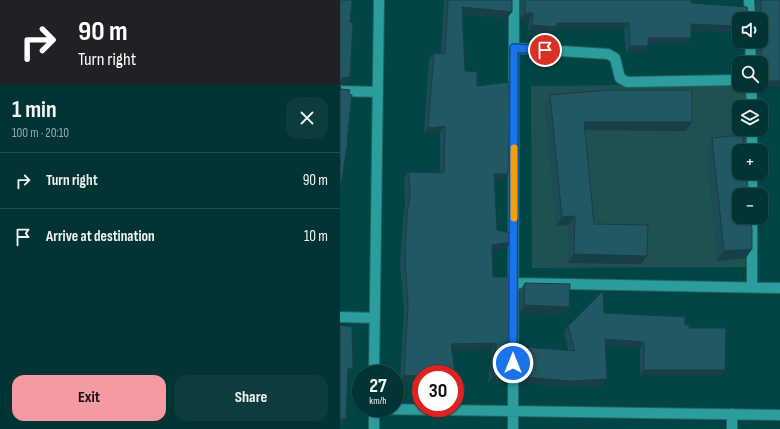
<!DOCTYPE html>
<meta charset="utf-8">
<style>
body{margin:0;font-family:"Sofia Sans Condensed",sans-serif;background:#0c3c3c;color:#f1f3f6;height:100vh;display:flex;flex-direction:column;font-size:15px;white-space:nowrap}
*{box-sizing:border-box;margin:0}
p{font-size:13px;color:#96aaac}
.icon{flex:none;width:22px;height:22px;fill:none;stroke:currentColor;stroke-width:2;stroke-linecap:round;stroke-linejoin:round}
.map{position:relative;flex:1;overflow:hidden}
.side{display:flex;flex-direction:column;background:#023434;width:340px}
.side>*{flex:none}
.hud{background:#202124;color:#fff;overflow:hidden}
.controls{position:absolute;left:392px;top:12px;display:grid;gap:8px}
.controls a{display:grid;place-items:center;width:36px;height:36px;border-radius:8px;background:#023434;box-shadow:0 1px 3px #0004,0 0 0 1px #234f4f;font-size:20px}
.speed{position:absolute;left:12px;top:365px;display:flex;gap:8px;font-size:20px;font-weight:700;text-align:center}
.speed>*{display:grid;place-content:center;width:52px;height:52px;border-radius:50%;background:#023434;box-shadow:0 1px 3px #0004,0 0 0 1px #234f4f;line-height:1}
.speed small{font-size:10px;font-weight:400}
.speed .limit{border:6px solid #d22;background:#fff;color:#111}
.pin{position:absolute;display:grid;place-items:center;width:34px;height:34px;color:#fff;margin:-17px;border:2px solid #fff;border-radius:50%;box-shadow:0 1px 4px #0007}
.me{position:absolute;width:44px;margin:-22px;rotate:0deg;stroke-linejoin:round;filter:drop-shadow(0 0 3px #0008)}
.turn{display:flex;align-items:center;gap:14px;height:84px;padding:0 12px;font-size:18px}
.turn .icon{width:52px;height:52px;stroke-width:2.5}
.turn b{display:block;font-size:28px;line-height:34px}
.round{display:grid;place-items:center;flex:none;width:42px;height:42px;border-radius:12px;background:#0c3c3c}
.summary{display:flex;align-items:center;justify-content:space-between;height:68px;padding:0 12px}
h1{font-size:24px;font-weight:700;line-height:30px}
.cta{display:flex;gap:8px;margin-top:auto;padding:8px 12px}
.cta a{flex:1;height:46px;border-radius:12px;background:#f49aa2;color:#111;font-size:16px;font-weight:700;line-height:46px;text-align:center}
.cta a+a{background:#0c3c3c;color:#f1f3f6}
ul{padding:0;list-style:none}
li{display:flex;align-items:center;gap:12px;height:56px;padding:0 12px;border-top:1px solid #234f4f}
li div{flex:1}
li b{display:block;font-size:15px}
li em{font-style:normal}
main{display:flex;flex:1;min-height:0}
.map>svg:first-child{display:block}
.built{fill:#1d5251}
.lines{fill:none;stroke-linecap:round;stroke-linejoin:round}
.minor-casing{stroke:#256262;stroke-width:12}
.minor{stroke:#2b9d9c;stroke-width:10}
.wall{fill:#1d4c56}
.shaded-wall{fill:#183e46}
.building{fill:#225864;stroke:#183e46}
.route-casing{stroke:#114b97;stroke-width:10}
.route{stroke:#1a73e8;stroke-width:7}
.slow{stroke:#f59e0b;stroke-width:7}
</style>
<main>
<section class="side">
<div class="hud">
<div class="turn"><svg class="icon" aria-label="right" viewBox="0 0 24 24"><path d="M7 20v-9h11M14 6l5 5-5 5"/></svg><div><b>90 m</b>Turn right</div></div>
</div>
<div class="summary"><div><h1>1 min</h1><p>100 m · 20:10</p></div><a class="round"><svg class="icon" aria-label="close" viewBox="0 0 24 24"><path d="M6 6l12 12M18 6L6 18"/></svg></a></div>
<ul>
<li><svg class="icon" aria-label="right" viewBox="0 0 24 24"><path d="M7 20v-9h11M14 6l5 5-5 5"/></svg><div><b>Turn right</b></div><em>90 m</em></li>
<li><svg class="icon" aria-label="arrive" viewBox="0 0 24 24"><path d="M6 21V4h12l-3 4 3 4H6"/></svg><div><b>Arrive at destination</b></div><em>10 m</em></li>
</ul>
<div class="cta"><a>Exit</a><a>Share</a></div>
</section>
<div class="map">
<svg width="440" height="429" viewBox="0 0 440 429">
<rect width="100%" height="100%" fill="#024545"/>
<path class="built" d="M399,84L409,85L410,107H399V129H410V151H399V173H410V195H399V217L411,267L192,268L191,86Z"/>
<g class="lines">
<g class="minor-casing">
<path id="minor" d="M409,0L410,19
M410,41L411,63
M174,48L268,54L275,58L280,78L287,82L399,80
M411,85L412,107
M0,91L38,92
M412,151V129
M412,195V173
M174,283L440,288
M412,287V217
M0,317L35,318
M34,374L39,0
M34,409L440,415
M34,429V408
M173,429L174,0
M392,429V414"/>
</g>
<use href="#minor" class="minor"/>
</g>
<path class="wall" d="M104,0H172L167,18L122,14L125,71L137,86L169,143L164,181L155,180L157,230L167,248L152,250L153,277L171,305L169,308L167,382L148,383L152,349L112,350L81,374V381L60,382L64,311L60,264L63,220L65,204L64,178L69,172L100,173V132L84,134L89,59L94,53H101Z
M180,0H351V3L399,33L351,30L347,44H308V46L304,52H286L284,29H216L213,33L188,31L189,20L180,19Z
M416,0H440V87H418V85H421V63H417V41H421V19H416Z
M210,95L346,131L245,130L254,224L301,264L228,263L229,225L216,226L204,104Z
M372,138L406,258L377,261L366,148Z
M185,283L229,307L224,314L180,312V290Z
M264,313L345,325L349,328L381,376H300V348L265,346L262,386L227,387L180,383V353L184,347L228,350L224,332L228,326Z"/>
<path class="shaded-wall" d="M122,7L172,12L167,18L117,13Z
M185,13H193L189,20L180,19Z
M217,23H289L284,29H216L213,33L188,31L192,25Z
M351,24L399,26V33L347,30Z
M308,38H351L347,44H304Z
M290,46H308L304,52H286Z
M10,77L5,85H0V81L2,78Z
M422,81H440V87H418L419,85H421V82Z
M244,122H352L346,131L238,130Z
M105,126L100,132L84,134L88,128Z
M154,174H168L164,181L150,180Z
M235,216L229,225L216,226L222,217Z
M171,242L167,248L148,251L152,245Z
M412,249L406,258L377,261L384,251Z
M234,254L307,256L301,264L228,263Z
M184,305L229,307L224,314L180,312Z
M265,339L304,342L300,348L261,346Z
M156,343L152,349L107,350L111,344Z
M8,368L13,369L8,375Z
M304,370H385L381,376H300Z
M81,375V381L60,382L64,376Z
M171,376L167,382L148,383L153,377Z
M184,377L267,379L262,386L227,387L180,383Z
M0,419H6L2,426H0Z"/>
<path class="building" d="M0,0H12L10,23L13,22L10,77L2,78L0,81Z
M108,0H172V12L122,7L125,71L137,72V86L169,82L170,141H169L168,174H154L157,230L171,233V242L152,245L153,277H171V305H169L171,332V376L153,377L156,343L111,344L115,373L100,374H81V375L64,376L68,305L65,258L67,214L70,197L69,172L104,173L105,126L88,128L94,53L105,54Z
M185,0H351V3L407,7L409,16L414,19H399V26L351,24V38H308V46H290L289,23H217V27L192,25L193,13H185Z
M421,0H440V81H422L421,19H415L418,18L421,13Z
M0,86L1,89L10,90L9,94L12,95L7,141H8L1,185H0Z
M268,90H352V122H244L254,224L308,225L307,256L234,254L235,216L222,217L210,95Z
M403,135L404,151H399V173H406L409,195H399V217H411L412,230V249L384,251L372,138Z
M185,283L230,284L229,307L184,305Z
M263,291L264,313L345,317V325H349V328H386L385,370H304V342L265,339L267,379L231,381L184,377V347L235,351L228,326Z
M0,325L12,327L13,369L8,368L6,419H0Z"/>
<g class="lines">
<g class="route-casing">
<path id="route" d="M173,363L174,48L205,50"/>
</g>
<use href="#route" class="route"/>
<path class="slow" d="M174,148V218"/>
</g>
</svg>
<div class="controls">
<a><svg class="icon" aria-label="sound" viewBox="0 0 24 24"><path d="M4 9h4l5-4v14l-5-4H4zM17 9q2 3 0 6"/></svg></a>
<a><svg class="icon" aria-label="search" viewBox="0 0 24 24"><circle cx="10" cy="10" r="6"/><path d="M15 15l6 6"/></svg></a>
<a><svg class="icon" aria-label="layers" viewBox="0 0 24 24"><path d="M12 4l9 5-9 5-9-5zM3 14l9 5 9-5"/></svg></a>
<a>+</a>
<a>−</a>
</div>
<div class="speed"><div>27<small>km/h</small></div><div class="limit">30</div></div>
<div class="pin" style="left:205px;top:50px;background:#d93025"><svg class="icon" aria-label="arrive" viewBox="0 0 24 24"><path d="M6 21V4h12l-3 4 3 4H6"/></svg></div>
<svg class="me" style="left:173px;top:363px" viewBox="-20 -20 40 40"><circle r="17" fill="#1a73e8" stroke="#fff" stroke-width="3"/><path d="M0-11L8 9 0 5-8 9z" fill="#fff"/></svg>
</div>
</main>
